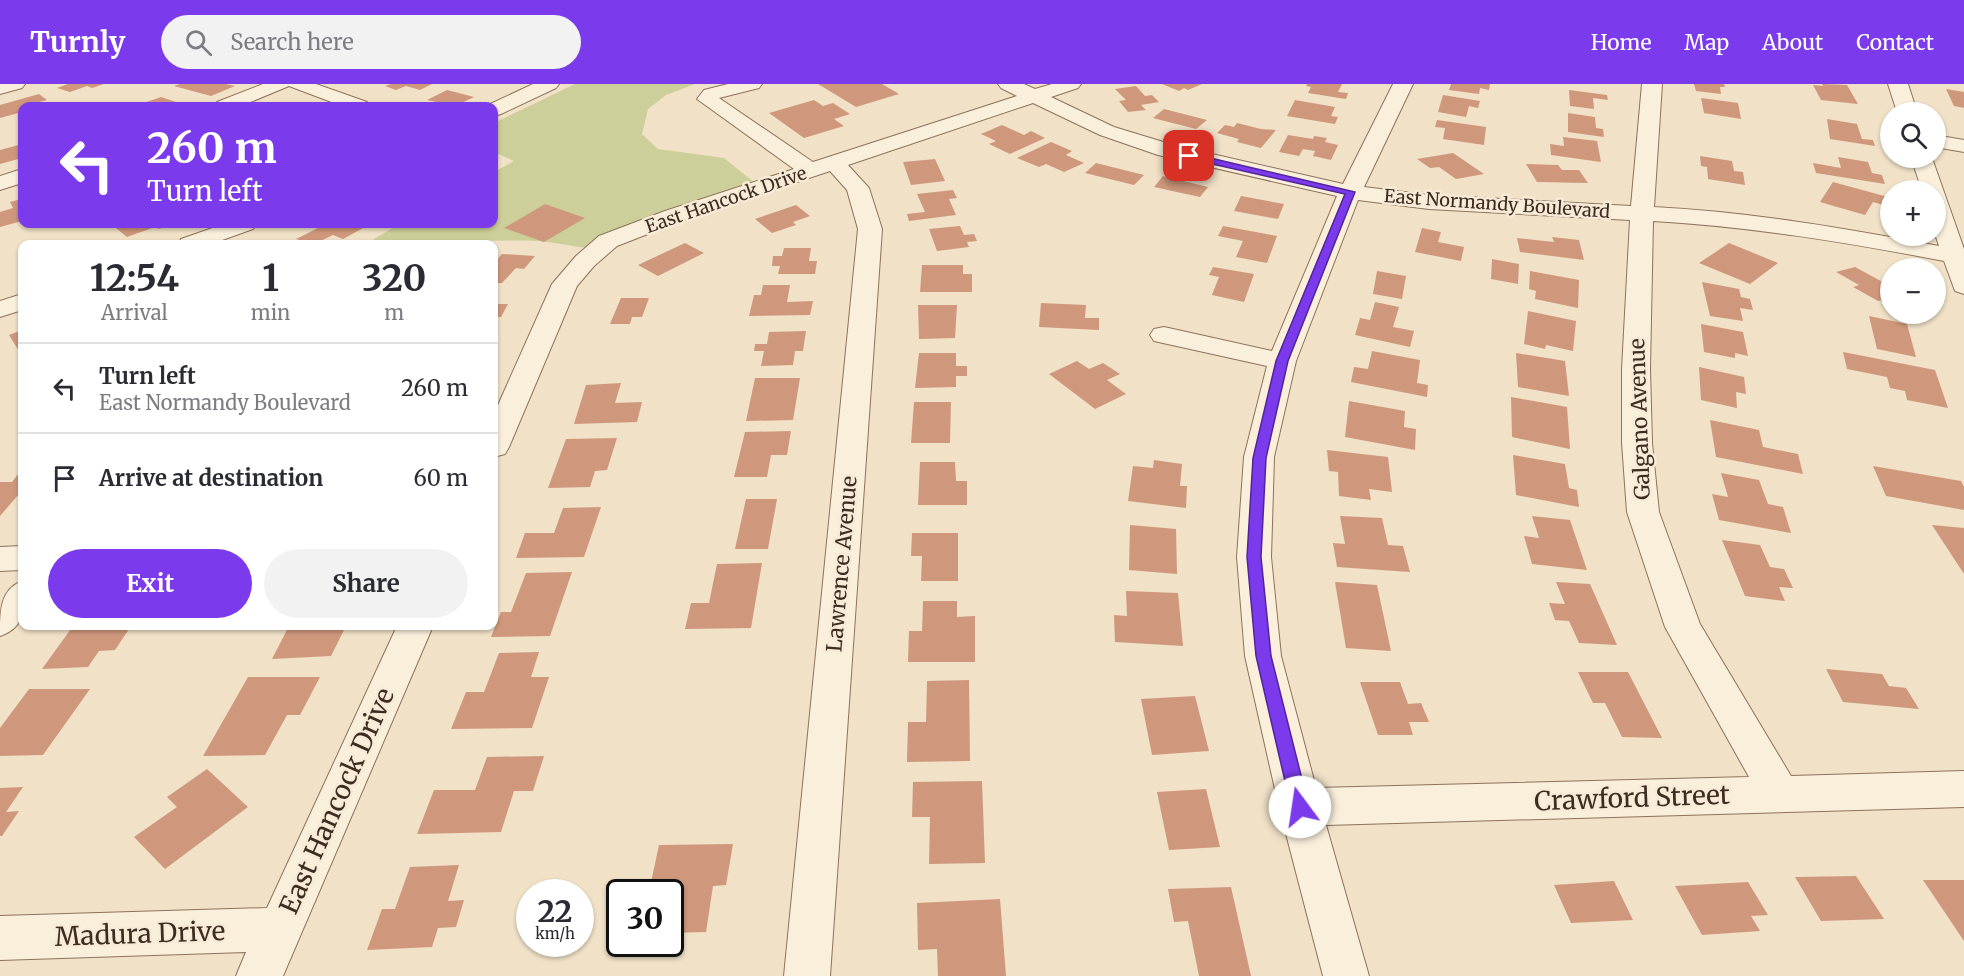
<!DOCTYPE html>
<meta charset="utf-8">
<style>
body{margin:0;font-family:Merriweather,serif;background:#f2f2f3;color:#2b2b33;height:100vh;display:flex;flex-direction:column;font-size:22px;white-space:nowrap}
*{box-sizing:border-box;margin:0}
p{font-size:20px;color:#7c7c81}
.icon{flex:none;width:33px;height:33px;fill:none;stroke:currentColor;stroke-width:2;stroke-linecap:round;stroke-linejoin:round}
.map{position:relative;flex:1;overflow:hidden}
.drawer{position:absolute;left:18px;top:156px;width:480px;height:390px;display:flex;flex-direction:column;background:#fff;border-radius:12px;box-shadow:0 2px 4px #0004}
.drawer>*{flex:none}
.hud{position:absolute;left:18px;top:18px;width:480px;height:126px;border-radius:12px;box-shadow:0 2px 4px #0004;background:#7c3aed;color:#fff;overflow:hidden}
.controls{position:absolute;left:1880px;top:18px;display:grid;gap:12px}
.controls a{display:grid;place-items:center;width:66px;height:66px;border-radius:50%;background:#fff;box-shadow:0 2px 4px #0004;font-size:30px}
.speed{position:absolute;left:516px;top:795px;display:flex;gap:12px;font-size:30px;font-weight:700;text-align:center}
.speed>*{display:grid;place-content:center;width:78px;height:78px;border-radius:50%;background:#fff;box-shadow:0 2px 4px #0004;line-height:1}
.speed small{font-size:15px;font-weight:400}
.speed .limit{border:3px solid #111;border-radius:9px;background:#fff;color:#111}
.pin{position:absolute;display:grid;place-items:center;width:51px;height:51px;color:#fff;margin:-26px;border-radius:12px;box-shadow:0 3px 9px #0006}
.me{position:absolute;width:66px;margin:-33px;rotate:346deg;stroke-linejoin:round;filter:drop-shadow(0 0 4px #0008)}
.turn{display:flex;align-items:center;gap:21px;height:126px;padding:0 30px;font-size:27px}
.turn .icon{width:78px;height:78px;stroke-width:2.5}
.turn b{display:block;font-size:42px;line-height:51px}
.eta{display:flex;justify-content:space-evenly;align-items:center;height:102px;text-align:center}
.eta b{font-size:36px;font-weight:700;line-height:42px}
.cta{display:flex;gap:12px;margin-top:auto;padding:12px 30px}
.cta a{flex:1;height:69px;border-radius:36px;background:#7c3aed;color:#fff;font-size:24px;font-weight:700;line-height:69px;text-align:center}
.cta a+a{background:#f2f2f3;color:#2b2b33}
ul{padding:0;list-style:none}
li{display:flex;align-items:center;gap:18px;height:90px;padding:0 30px;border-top:2px solid #e1e1e2}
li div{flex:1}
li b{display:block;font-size:22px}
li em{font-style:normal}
header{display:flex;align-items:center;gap:36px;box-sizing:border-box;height:84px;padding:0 30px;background:#7c3aed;color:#fff}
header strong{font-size:28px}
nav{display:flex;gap:33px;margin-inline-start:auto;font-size:21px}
.search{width:420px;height:54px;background:#f2f2f3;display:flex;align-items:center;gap:15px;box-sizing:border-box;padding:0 21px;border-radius:33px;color:#7c7c81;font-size:22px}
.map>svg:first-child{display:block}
.green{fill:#cdcf9a}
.building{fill:#cf987c}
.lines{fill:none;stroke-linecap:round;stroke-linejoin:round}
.minor-casing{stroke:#8d725c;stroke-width:2}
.minor{fill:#faefdb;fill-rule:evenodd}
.route{fill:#7c3aed;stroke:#51269a;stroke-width:1.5}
.labels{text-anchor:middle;stroke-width:5;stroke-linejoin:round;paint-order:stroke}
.far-street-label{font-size:18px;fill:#3d2c20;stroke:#f7ebd7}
.street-label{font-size:21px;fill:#3d2c20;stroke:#f7ebd7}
.near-street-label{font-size:26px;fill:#3d2c20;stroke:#f7ebd7}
</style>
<header>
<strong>Turnly</strong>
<div class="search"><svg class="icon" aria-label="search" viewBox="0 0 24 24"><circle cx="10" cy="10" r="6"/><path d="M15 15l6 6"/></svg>Search here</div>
<nav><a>Home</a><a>Map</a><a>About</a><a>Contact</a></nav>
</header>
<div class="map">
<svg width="1964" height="892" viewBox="0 0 1964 892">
<rect width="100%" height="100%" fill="#f0e1c7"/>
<path class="green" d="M575,0H695L666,11L648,25L642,50L658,65L724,74L755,99L590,164C572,163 555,158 538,157C507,156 477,157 447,158L444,160H366L399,140H494V88L514,77L494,68V39Z"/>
<path class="building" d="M68,0H104L92,4L87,2L70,8L57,4Z
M180,0H226L235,2L211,12L174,2Z
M391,0H432L420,6L406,2L396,6L385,2Z
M818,0H882L899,10L856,23Z
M1162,0H1202L1188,6L1184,4L1179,7Z
M1307,0H1342L1338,8L1348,9L1346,15L1308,9L1311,3L1306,2Z
M1451,0H1490L1489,6L1480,4L1479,10L1449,6Z
M1694,0H1724L1725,3H1720L1721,10L1696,7Z
M1822,0L1847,1L1858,20L1821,16L1813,1L1823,2Z
M1136,2L1145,12L1152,11L1159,18L1141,21L1146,26L1128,28L1119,17L1126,16L1115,5Z
M1946,5L1964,8V24L1954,22Z
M447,6L474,13L455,22L427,16Z
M1569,6L1607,11L1608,16L1593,14L1594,25L1570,22Z
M39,10L47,16L35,19L39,22H22V28L0,34V21Z
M1443,11L1480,17L1478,24L1469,22L1466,33L1438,28Z
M161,13L179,19L171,22H135Z
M1701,14L1738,19L1741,35L1704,29Z
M814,16L823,22L833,19L850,30L834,35L844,42L804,54L769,29Z
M1295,16L1335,23L1331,32L1338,33L1335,40L1287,32Z
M1164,25L1207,36L1196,45L1153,34Z
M1568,29L1595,33L1596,44L1603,45L1604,53L1568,48Z
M1827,35L1857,40L1862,55L1873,56L1875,62L1830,55Z
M1437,36L1486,43L1484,61L1443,55L1445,44L1435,43Z
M1237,39L1261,45L1276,46L1261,64L1237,58L1239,55L1217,49L1225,41L1234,43Z
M1002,41L1024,51L1031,47L1045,54L1010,70L989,60L996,57L981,50Z
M1288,51L1313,55L1314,52L1327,54L1325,58L1338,61L1331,76L1313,72L1315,67L1303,65L1299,72L1279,68Z
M1563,53L1597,57L1601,78L1551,71L1550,60L1564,62Z
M1051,58L1072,67L1066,71L1084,79L1064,88L1046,80L1039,83L1017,74Z
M22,60V74L0,80V66Z
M1453,69L1484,90L1456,95L1439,83L1430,84L1417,75Z
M1700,72L1732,77L1734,87L1743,88L1745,101L1708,95L1707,83L1701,82Z
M1838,73L1868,78L1872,89L1882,91L1885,100L1816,89L1813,79L1841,84Z
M935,75L945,97L911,101L903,78Z
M1096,79L1144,91L1134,101L1085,89Z
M1526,80L1558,81L1562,86H1579L1588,99L1537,98Z
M1163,92L1208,103L1200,113L1154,103Z
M1833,98L1888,113L1883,121L1873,118L1865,131L1820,118Z
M953,106L957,114L949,115L956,131L909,137L907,130L925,128L917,110Z
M1241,112L1284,120L1278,135L1234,127Z
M22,115V137L0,143V128L13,124L10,118Z
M545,120L585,134L544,158L504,144Z
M796,121L810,132L793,138L796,141L772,149L755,135Z
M116,140H173L159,145L155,143L127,153L112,141Z
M326,140H360L367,142L343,155L333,151L314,160L296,155Z
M960,142L964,151L974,150L977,157L967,158L969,163L937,167L929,145Z
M1223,142L1277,152L1267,179L1236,173L1243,157L1218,152Z
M1422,144L1441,148L1438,158L1464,163L1461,177L1415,168Z
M1552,153L1579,156L1584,176L1520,168L1517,154L1554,158Z
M685,159L704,169L658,192L638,181Z
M1729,159L1778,179L1750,200L1699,179Z
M784,164H811L809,177H817L815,190H778L780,182H772L773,172H782Z
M502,170L535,172L524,185L516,184L502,199H494V179Z
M1492,175L1519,180L1518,200L1491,195Z
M922,181H963V190H972V208H920Z
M1213,183L1254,190L1244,218L1212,211L1219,193L1209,191Z
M1855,183L1890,202V218L1885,215L1878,217L1853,203L1859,201L1836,188Z
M1377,187L1406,192L1402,215L1373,210Z
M1530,187L1579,196L1578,224L1535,215L1536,207L1529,205Z
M1702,198L1739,205L1741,213L1750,215L1753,226L1740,224L1743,237L1710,232Z
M763,201H790L787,218L813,217L810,231L749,232L754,211H761Z
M621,214H649L642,233H632L630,240H610Z
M1375,218L1399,223L1393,243L1414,247L1410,263L1355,251L1360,234L1370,236Z
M1041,219L1086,221L1085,234H1099V246L1039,243Z
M494,220H508L501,233H494Z
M918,221H957L955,254L919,255Z
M1528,227L1576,237L1573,267L1546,261L1545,265L1524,260Z
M1869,232L1907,240L1916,273L1877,265Z
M1701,240L1743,248L1748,272L1735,269V274L1704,268Z
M22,246V272L9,251Z
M806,247L803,267H795L793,281L761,282L764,267H754L755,260H767L769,248Z
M1372,267L1420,276L1417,299L1428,301L1427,313L1351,298L1354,283L1368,285Z
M1843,268L1935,286L1948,324L1907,316L1905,307L1890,304L1887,293L1847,285Z
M919,269H956V282H967V292H956V303L915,304Z
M1516,269L1565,277L1569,312L1518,303Z
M1077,277L1089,285L1103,279L1120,290L1107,296L1126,310L1095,325L1049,290Z
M1699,283L1744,293L1746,310L1736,308L1737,324L1701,316Z
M755,294H800L793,336L746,337Z
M621,299L615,319L642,318L637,338L574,340L586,301Z
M1511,313L1567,323L1570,365L1512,353Z
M1349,317L1405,327L1404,343L1416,345L1415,366L1345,353Z
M914,318H951L950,359H911Z
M1710,336L1759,346L1763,363L1798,370L1803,390L1716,373Z
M791,347L787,371H771L767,393H734L745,348Z
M617,354L607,386L595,387L590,403L548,404L566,355Z
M1327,366L1388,373L1392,408L1369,405L1371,416L1339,412L1338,388L1329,387Z
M1513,371L1565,380L1569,404L1577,406L1579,423L1516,411Z
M1154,376L1182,380L1180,402H1187L1186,424L1128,417L1133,382L1153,384Z
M920,378H955L956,397H967V421H918Z
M1873,382L1961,397L1964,403V426L1886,412Z
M22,385V410H19L0,432V398H12Z
M1721,389L1759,396L1768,420L1783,423L1791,449L1719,436L1712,410L1728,413Z
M746,415H777L768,465H735Z
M601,423L584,473L516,474L525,449H554L563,424Z
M1340,432L1382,434L1388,461L1403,462L1410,488L1337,483L1333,459L1345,460Z
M1532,432L1570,436L1587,486L1532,480L1524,452L1539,454Z
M1130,441L1176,445L1177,490L1129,486Z
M1932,441L1964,444V490Z
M912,449H958V497H921L922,472H911Z
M1722,456L1760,461L1770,483L1784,485L1793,504L1779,503L1785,517L1745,512Z
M762,479L751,544L685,545L691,519H709L717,480Z
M572,488L550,552L491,553L501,528H511L526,489Z
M1335,498L1377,501L1391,567L1346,564Z
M1556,498L1590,500L1617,561L1579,559L1569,537L1555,536L1549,519L1565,520Z
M1126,507L1178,509L1183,562L1115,558L1114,531L1127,532Z
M923,517H957V533L975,532V578H908L909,547H922Z
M73,542H131L115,566L99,567L88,583L42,585Z
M289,542H346L331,572L272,575Z
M539,568L531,593H549L532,644L451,645L466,608H484L499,569Z
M1826,585L1882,590L1889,602L1906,604L1919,625L1843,618Z
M1578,588H1628L1662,654L1622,653L1605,619H1593Z
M248,593H320L300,631H287L265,671L203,672Z
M969,596L970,677L907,678L908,638H926L927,597Z
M1360,598H1400L1408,620L1421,619L1429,638H1409L1413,651H1378Z
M29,605H90L43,671L0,672V644Z
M1195,612L1209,667L1152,671L1141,615Z
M544,672L533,707H514L501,748L417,750L434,706H475L487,673Z
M207,685L248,723L165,785L134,753L177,723L167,713Z
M982,697L985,779L929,780L930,733H912L913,698Z
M23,703L6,728L19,727L2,752H0V704Z
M1206,705L1220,763L1169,766L1157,708Z
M733,760L726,801L713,802L706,848L670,849V808H649L659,761Z
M459,781L448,817L464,816L456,843L438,844L432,863L367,866L382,825H395L410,783Z
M1856,792L1884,835L1821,837L1795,793Z
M1923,796H1964V857Z
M1614,797L1633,836L1571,839L1554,801Z
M1748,798L1768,831L1751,832L1760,847L1702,851L1675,802Z
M1231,803L1251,892H1199L1188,837L1174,838L1168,805Z
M1000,815L1006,892H938L937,865L918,866L917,819Z"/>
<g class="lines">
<g class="minor-casing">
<path id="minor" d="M0,0H25L22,4L0,10Z
M263,0H316L367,18L370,22H342L289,2L241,22H214L217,18Z
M533,0H559L556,4L501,30L494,32V22H486Z
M728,0H762L759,4L719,14L813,78L1017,12L1001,4L998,0H1024L1035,5L1052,0H1081L1078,4L1051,13L1114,43L1173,61L1343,100L1393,0H1413L1364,103L1429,111L1631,122L1642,0H1662L1654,123C1750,128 1844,144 1939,162L1935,150V106H1922L1911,74H1932L1964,165V210L1955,207L1944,177C1846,158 1753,143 1653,137L1650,285L1652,359L1659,428L1700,540L1791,692L1964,687V723L1326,741L1369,892H1323L1279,723L1245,572L1237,473L1244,373L1267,282L1154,257L1150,251L1154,245L1164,243L1272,267L1337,112L1158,71L1100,51L1033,19L848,81L869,104L882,145L830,892H784L858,145L847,106L830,87L681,137L617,162L594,182L577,202L509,363L505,370L494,373V330L552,200L576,172L599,152L665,127L794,85L697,15L704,6ZM1358,116L1429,125L1630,136L1622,285V359L1627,428L1665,543L1749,693L1316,704L1281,572L1271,473L1274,373L1296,277Z
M1888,0H1908L1917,28H1897Z
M1935,51L1964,56V68L1935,63Z
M22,85V99L0,106V92Z
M224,140H257L253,145L211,160H178L181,155Z
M22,210V226L0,233V217Z
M22,462V486L0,487V463Z
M22,497C25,521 27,543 0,552C0,526 0,506 22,497Z
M397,542H433L283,892H236L246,868L0,876V832L267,824Z"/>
</g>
<use href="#minor" class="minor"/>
</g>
<path class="route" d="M1189,69L1355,108L1288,277L1266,374L1261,473L1271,572L1309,723L1306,729L1300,731L1294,729L1291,723L1256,572L1247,473L1253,374L1276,277L1345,110L1186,74L1184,72Z"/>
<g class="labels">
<g class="far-street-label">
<text transform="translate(726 116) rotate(-19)" y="6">East Hancock Drive</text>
<text transform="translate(1497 120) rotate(4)" y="6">East Normandy Boulevard</text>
</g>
<g class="street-label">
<text transform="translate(1640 335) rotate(-92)" y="7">Galgano Avenue</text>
<text transform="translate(842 480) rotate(-85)" y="7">Lawrence Avenue</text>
</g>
<g class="near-street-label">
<text transform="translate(1632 714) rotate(-2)" y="9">Crawford Street</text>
<text transform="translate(337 717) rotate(-66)" y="9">East Hancock Drive</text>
<text transform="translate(140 850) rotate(-2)" y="9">Madura Drive</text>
</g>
</g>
</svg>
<div class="controls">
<a><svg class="icon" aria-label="search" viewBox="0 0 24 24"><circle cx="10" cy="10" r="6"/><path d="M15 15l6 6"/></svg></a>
<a>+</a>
<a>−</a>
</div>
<div class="speed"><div>22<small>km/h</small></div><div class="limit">30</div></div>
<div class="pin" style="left:1189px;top:72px;background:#d93025"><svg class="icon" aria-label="arrive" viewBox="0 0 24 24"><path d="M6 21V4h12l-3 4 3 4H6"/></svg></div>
<svg class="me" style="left:1300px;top:723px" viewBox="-20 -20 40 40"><circle r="19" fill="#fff"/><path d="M0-13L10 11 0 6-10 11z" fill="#7c3aed"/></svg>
<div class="hud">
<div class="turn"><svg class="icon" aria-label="left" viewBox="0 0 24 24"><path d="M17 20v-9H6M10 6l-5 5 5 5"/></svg><div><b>260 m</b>Turn left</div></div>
</div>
<section class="drawer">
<div class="eta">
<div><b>12:54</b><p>Arrival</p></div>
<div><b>1</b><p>min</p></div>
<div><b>320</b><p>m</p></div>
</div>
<ul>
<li><svg class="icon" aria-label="left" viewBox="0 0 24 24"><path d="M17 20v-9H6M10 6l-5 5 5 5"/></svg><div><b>Turn left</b><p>East Normandy Boulevard</p></div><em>260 m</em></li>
<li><svg class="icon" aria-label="arrive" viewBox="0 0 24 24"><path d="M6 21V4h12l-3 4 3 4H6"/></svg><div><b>Arrive at destination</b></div><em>60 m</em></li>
</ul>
<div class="cta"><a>Exit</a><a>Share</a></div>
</section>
</div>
